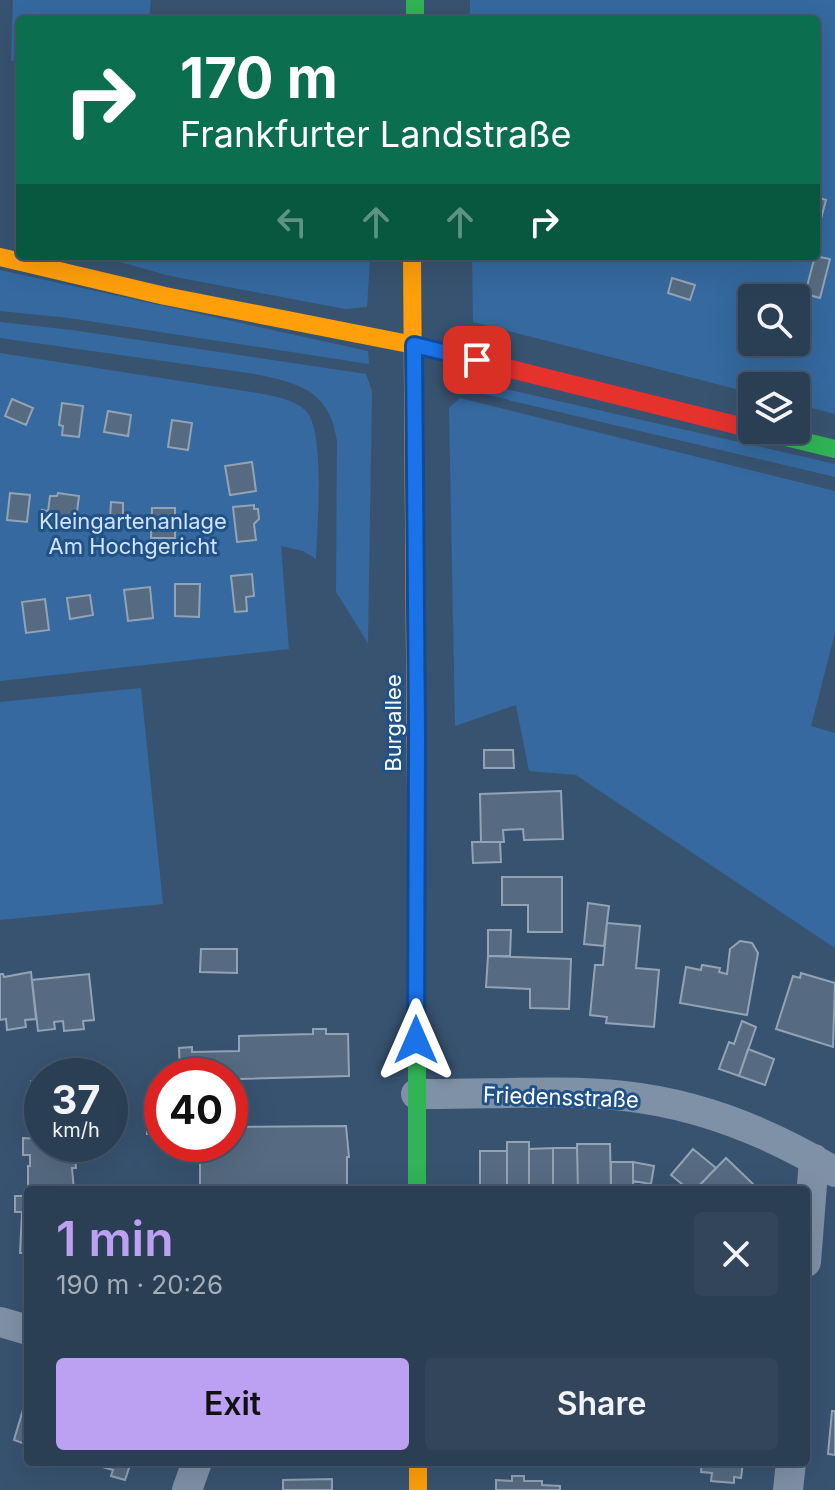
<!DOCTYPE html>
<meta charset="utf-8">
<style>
body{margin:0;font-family:Inter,sans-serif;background:#32455a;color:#f1f3f6;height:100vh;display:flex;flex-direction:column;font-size:30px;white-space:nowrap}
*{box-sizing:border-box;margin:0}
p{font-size:26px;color:#a5aeb8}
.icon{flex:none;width:44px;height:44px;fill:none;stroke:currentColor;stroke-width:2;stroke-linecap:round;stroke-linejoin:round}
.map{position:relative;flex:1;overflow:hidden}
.details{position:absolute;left:24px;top:1186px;width:786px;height:280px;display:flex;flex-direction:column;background:#2a3e54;border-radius:8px;box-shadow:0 8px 32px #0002,0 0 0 2px #46576b}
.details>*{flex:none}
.top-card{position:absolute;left:16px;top:16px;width:804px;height:244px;border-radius:8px;box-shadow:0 8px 32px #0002,0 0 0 2px #46576b;background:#0b6e4f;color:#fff;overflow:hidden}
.controls{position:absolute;left:738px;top:284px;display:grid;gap:16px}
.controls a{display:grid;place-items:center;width:72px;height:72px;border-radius:8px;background:#2a3e54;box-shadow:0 8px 32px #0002,0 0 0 2px #46576b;font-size:40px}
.speed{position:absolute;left:24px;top:1058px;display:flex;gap:16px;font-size:40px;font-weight:700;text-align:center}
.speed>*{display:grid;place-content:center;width:104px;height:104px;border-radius:50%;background:#2a3e54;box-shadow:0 8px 32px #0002,0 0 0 2px #46576b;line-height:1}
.speed small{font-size:20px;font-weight:400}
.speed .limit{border:12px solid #d22;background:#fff;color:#111}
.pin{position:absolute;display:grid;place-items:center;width:68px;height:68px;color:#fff;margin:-34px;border-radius:16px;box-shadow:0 4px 12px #0006}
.me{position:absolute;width:88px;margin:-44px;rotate:0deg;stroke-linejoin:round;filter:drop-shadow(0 0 6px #0008)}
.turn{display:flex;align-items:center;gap:28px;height:168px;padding:0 32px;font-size:36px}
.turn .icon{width:104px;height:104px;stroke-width:2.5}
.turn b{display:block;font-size:56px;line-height:68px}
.lanes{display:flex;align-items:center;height:76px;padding:0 32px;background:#0003;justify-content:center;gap:40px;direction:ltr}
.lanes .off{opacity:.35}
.round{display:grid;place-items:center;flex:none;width:84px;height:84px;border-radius:8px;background:#32455a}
.headline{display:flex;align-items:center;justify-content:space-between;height:136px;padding:0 32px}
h1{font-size:48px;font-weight:600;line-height:60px;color:#bca0f2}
.button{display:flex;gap:16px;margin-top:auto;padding:16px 32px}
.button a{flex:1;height:92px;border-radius:8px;background:#bca0f2;color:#111;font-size:32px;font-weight:600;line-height:92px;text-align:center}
.button a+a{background:#32455a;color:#f1f3f6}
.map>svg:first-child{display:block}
.green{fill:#35699f;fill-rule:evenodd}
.building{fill:#566b82;stroke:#93a3b4;stroke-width:2}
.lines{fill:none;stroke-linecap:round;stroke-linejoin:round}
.street{stroke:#7f91a6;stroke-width:30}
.fast{stroke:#30b455;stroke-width:18}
.slow{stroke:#ff9f0a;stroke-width:18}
.jam{stroke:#e5322d;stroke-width:18}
.route-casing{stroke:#114b97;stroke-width:20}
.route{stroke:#1a73e8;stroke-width:14}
.labels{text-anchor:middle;stroke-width:6;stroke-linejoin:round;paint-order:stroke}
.park-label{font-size:22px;fill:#d0e3f8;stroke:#205288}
.street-label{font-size:22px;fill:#fff;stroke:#205288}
</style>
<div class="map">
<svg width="835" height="1490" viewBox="0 0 835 1490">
<rect width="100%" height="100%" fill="#385370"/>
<path class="green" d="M13,0H151L149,20H20V61H11Z
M470,0H835V414L796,404V386H752V393L473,322L472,256H816V20H470ZM752,298H796V342H752Z
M99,256H334L370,261L367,307L345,309L170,276Z
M0,270L368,351L369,364L69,318L0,311Z
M0,322L72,330L366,374L372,391L368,643L336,592L337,442C331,391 299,383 255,374L0,338Z
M0,353L258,393C274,396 293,399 305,410C326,429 317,529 316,559L303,551L281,546L289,649L0,681Z
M458,378L835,464V477L466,390L457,388Z
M460,398L835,491V633L811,726L835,733V948L576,775L529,771L516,705L455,726L449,408Z
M141,688L163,904L0,920V702Z"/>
<path class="building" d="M816,197L826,200L816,237Z
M815,256L830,259L820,298L805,294Z
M672,278L695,285L690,300L668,293Z
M12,399L33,408L26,425L5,416Z
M62,403L83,406L79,437L62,435L63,426L59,425Z
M108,411L131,415L128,436L104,432Z
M172,420L192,423L188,450L168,447Z
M252,462L256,491L230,495L225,466Z
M10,493L30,495L27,522L7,520Z
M58,493L79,496L76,520L57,518L56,525L41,523L42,510L48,511L50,496H57Z
M111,502L123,503V520L110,519Z
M254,505V509H258L259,519L254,524L256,540L237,542L233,507Z
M152,508H175V538H151Z
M252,574L254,596L246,597L247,611L235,612L231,576Z
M175,584H200L199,617L175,616Z
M150,587L153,618L128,621L124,590Z
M90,595L93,615L70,619L67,598Z
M45,599L49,630L26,633L22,602Z
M484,750H513L514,768H484Z
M561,791L563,839L524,840L523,829L503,830L504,842H481L480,794Z
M472,842H500L501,862L473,863Z
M502,877H562V932H528V905H502Z
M588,903L609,906L604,946L584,944Z
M607,923L640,926L636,968L659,970L654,1027L606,1023L607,1017L590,1015L595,965H603Z
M488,930H511L510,956H488Z
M740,941L752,943L758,953L747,1015L680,1003L686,967L701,970L702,965L720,968L719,972L727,974L730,949Z
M201,949H237V973L200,972Z
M488,956L571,959L569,1009L530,1008V989L486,987Z
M31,972L36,1019L25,1020L26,1027L7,1030L6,1019L0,1020V974H3L4,977Z
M801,973L835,983L833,1047L776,1029L793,976L800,978Z
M89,974L94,1020L83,1021L84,1029L64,1031L63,1021L54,1022L55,1029L38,1031L32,980Z
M742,1021L756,1027L739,1076L719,1069L729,1042L734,1044Z
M313,1029H326V1034H348L349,1076L240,1079V1088H230V1076H180L179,1048L192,1047V1052L239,1051V1036L313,1034Z
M748,1049L774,1059L765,1085L739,1076Z
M31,1081H42V1139H36L38,1098H31Z
M147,1105H162V1134H147Z
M346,1126L349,1157H347V1190H200V1144H230V1127Z
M23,1138L42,1139V1144H74L76,1168H72L74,1190H28V1196V1166H30V1155H23Z
M507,1142H529V1187H507Z
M577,1144H610L611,1190H578Z
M553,1148V1190H529V1149Z
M553,1148H577L578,1190H553Z
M693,1149L716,1168L695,1190H689L671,1175Z
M480,1151H507V1190H480Z
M726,1158L754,1185L764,1188L763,1190H695Z
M611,1162H633V1186H611Z
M633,1162L654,1166L651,1184L633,1181Z
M15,1196H28V1253H20L22,1212H15Z
M25,1403L28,1404V1451L26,1450L28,1445L14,1440Z
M832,1411H835V1455L828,1454Z
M100,1462H131L125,1480L111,1476L113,1470L99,1466Z
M497,1462H544V1466H497Z
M702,1462H743L741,1478L734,1477V1483L711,1481L712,1473L701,1472Z
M512,1476H524V1481H542V1485L560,1486V1490H496V1480L512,1481Z
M332,1479V1490H283V1480Z"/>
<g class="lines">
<path class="street" d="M416,1094C483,1095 558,1089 624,1096C699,1104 771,1133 835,1172
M806,1262L814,1159
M0,1322L28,1330
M187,1490L197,1462
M788,1490L791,1462"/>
<path class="fast" d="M415,0V20
M757,430L835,449
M417,926V1190"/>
<path class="slow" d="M412,256L417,926
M0,257L165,296L414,345
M418,1462V1490"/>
<path class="jam" d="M414,345L752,429"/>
</g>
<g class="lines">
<g class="route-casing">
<path id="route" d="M416,1040L417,735L414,345L477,360"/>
</g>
<use href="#route" class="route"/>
</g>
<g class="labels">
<g class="park-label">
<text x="133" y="529">Kleingartenanlage<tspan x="133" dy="25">Am Hochgericht</tspan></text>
</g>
<g class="street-label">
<text transform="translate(393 723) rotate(-90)" y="8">Burgallee</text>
<text transform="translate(561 1097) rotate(2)" y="8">Friedensstraße</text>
</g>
</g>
</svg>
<div class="controls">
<a><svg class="icon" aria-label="search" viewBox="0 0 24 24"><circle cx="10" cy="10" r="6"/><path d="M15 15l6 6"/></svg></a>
<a><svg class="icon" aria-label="layers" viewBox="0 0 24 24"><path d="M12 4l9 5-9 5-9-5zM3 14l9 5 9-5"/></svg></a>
</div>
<div class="speed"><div>37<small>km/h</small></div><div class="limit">40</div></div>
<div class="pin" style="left:477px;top:360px;background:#d93025"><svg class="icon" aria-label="arrive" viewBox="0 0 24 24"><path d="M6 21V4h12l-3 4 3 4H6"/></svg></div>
<svg class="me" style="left:416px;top:1040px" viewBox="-20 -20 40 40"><path d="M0-17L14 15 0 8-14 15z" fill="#1a73e8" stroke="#fff" stroke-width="4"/></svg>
<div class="top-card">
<div class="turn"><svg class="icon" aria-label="right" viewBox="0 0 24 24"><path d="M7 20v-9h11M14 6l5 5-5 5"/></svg><div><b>170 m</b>Frankfurter Landstraße</div></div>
<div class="lanes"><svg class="icon off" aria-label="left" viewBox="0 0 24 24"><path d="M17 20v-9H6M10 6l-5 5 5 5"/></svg><svg class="icon off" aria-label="ahead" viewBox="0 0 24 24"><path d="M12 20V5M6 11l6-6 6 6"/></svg><svg class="icon off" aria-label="ahead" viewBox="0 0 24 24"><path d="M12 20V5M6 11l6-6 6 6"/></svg><svg class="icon" aria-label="right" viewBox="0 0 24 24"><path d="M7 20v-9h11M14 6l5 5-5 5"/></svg></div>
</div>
<section class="details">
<div class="headline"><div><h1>1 min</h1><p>190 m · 20:26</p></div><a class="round"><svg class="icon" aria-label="close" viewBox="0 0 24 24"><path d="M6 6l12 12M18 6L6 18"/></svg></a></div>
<div class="button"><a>Exit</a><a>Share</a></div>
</section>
</div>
